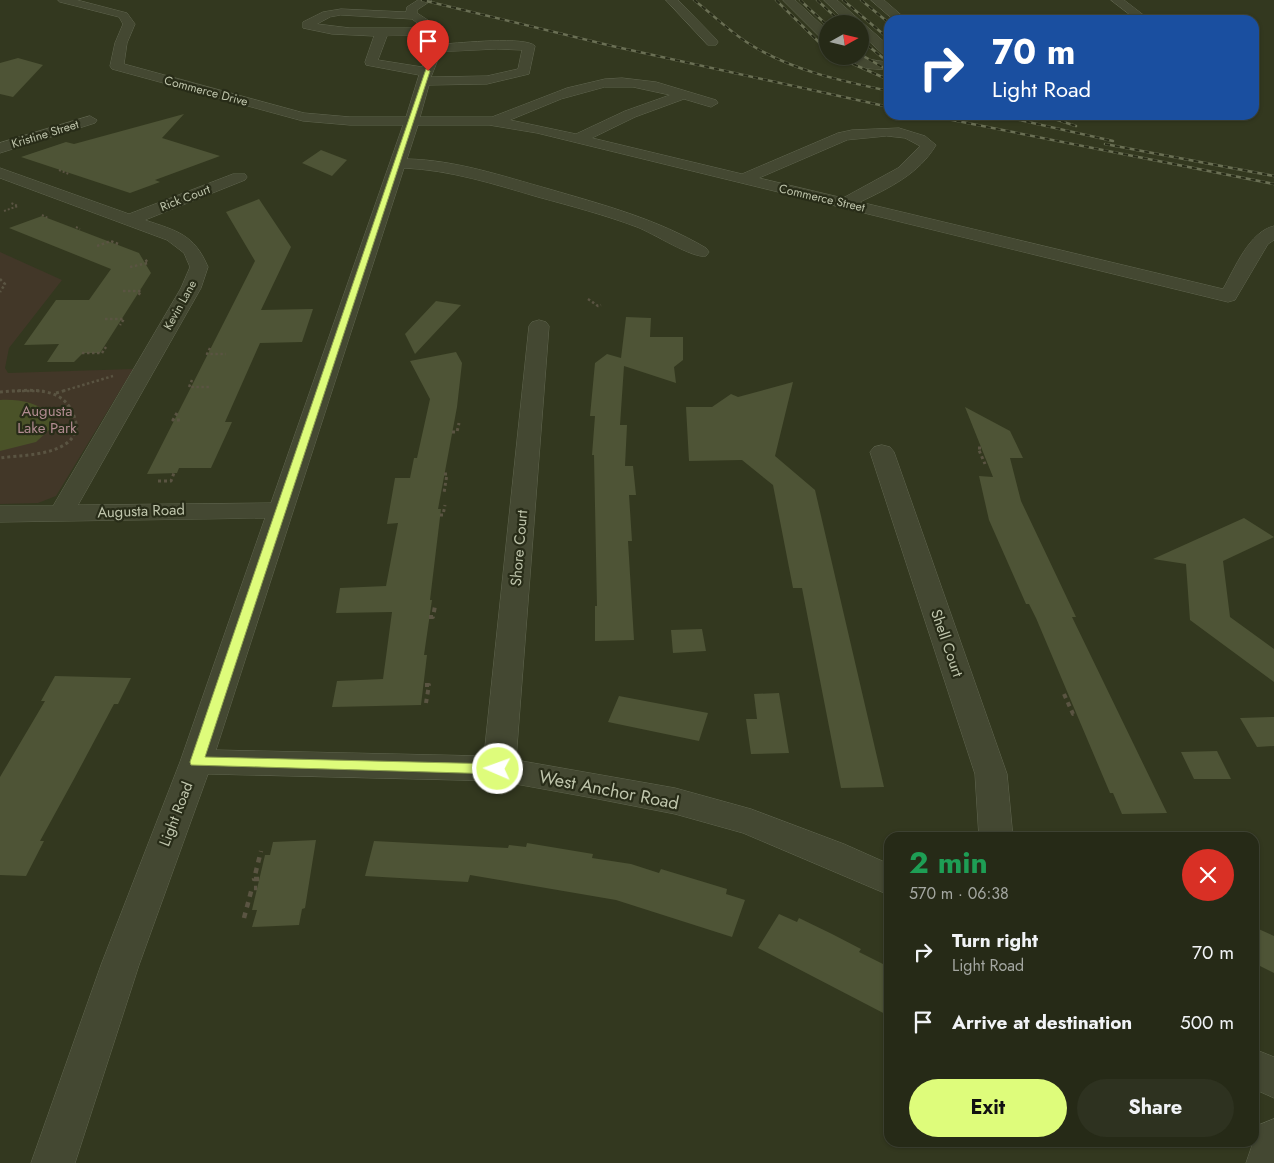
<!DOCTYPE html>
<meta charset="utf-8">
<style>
body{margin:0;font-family:Jost,sans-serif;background:#2e3220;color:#f1f3f6;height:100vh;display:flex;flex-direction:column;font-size:19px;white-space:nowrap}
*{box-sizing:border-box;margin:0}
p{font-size:16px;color:#a4a7a1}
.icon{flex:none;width:28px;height:28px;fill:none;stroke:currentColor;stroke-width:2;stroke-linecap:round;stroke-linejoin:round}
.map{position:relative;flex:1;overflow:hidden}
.panel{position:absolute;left:884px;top:832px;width:375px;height:315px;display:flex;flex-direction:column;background:#262a17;border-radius:15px;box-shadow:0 1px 4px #0004,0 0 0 1px #424636}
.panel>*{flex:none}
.top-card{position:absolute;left:884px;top:15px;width:375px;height:105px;border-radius:15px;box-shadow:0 1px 4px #0004,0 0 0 1px #424636;background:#1a4fa0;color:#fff;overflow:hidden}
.needle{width:32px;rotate:82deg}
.buttons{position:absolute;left:819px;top:15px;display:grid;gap:10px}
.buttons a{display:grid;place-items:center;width:50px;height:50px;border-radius:50%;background:#262a17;box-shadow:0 1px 4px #0004,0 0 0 1px #424636;font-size:25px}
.pin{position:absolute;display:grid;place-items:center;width:42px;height:42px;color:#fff;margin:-51px -21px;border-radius:50% 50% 50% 0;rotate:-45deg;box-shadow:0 0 5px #0007}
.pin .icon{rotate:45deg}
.me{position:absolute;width:55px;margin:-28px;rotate:272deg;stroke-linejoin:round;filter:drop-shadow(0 0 4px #0008)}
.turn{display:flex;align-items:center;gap:18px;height:105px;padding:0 25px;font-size:22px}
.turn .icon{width:65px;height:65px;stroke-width:2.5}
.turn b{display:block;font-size:35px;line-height:42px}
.round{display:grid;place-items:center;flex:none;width:52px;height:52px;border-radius:26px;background:#2e3220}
.overview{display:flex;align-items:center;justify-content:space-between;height:85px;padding:0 25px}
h1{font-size:30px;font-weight:700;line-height:38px;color:#1e9e55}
.action{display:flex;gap:10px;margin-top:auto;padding:10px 25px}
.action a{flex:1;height:58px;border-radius:30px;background:#defc7b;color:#111;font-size:20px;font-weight:700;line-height:58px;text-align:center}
.action a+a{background:#2e3220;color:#f1f3f6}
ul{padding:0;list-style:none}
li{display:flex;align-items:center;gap:15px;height:70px;padding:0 25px}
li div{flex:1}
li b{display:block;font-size:19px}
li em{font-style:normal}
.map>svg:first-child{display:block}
.green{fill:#423728}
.water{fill:#4a5228}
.building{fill:#4e5436}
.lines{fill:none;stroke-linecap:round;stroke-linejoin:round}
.minor-casing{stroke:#616650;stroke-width:1}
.path-far4{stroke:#5a5442;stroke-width:2;stroke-dasharray:2 2;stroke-linecap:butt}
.path-far3{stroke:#5a5442;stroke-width:2.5;stroke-dasharray:2.5 2.5;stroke-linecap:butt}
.path-far2{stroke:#5a5442;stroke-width:3;stroke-dasharray:3 3;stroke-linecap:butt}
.path-far1{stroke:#5a5442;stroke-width:4;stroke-dasharray:4.5 4.5;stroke-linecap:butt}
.path{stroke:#5a5442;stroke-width:4.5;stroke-dasharray:5.5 5.5;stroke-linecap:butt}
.minor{fill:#444832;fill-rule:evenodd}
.rail-casing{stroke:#6a6f54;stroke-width:2.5}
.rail{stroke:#282c18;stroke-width:2;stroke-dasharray:5;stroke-linecap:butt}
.route{fill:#defc7b;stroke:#90a450}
.labels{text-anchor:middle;stroke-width:4.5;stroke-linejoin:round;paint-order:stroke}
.far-street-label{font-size:12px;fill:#bfc5ac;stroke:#282c18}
.park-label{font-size:15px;fill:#b08b90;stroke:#282c18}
.street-label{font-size:15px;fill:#bfc5ac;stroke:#282c18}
.near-street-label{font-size:18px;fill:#bfc5ac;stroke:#282c18}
</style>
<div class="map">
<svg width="1274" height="1163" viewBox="0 0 1274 1163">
<rect width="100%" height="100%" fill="#33381f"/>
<path class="green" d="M0,252L62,280L9,348L5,368L8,373L133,369L56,496L38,503L0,504Z"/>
<path class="water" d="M0,400C19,399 36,402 51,415L50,429L36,442L0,451Z"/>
<path class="building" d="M18,58L43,65L13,97L0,94V63Z
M184,114L162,138L220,156L155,180L160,182L130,193L21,157L66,142L74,144Z
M321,150L347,160L332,176L302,163Z
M259,199L291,247L261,310L313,309L302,342L260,343L225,422H232L211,468H179L177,473L147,474L255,261L226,212Z
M42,216L139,253L151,273L100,353H83L74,362H47L59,344L24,345L56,300H89L111,269L9,228Z
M436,301L461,305L415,354L405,334Z
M626,317L651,318L650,337H683V360L674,367L676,383L624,366L620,425H627L625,466H633L636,495H629L632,541H628L634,640L595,641V606H597L594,455H592L595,416H590L595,363L607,354L621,358Z
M456,352L462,363L457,407L438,509H441L430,600H432L424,655H427L421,705L332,707L337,681L383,679L392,612L336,613L340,588L386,586L398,523L387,524L395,478H410L414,458H417L430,399L410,361Z
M793,382L775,456L815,490L884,787L841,788L802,588H793L773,485L742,460L689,461L686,407H712L731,394L738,397Z
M965,407L1010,431L1023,458H1010L1021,501L1076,617H1072L1167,813L1122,814L1113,793H1110L1036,618L1029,604H1026L989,520L979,476L993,477Z
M1244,518L1274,537L1223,561L1230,617L1274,649V682L1190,620L1186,564L1153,559Z
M702,629L706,651L673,653L671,630Z
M55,676L131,678L118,704H114L74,779L40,841H44L26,876L0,875V777L45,701H41Z
M779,693L789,753L751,754L746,719H757L754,694Z
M619,696L708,713L699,741L608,722Z
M1274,717V746L1257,747L1240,718Z
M1217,751L1231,779H1194L1181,752Z
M316,840L305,908L302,909L299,925L252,927L257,910H252L265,855H270L273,842Z
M374,841L508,848L509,845L526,847L527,843L593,854L592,858L631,864L659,873L661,869L727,889L726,894L745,900L732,937L616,900L470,875L468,882L365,876Z
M779,914L797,922L799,918L832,934L861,949L859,952L889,967V1016L758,948Z
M1254,927L1274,936V973L1254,963Z"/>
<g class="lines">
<g class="minor-casing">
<path id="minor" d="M58,0H77L127,13L135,24L127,43L124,64L304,113L350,117H406L419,75L366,65L365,62L374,36L332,34L303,28V22L323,12L341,9L406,12L407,7L418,0H432L417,10V13L440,28L445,40L444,44C460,43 526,36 535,46L529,74L487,84L429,85L420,117H492L567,88L605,79L622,78L656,82L716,100L718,103L711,107L684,99L635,117L592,138L742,174L838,133L852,130L899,128L925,136L936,145C919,174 889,188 860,202L1223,289C1235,268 1249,232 1274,226V240L1268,244L1235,300L1228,302L537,133L489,125H418L407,159C456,160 502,176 549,189C604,205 657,219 706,248L709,252L706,256C693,259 653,233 637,227C605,215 571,206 538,197C494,184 450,170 404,168L216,750L484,756L529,326L532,322L539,320L546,322L549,326L516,760L675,788L751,809L844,844L889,864V895L743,833L675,814L593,798L499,781L208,774L139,965L75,1163H31L101,965L180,762L265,518L0,522V506H53L181,288L190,267L184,253L167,240L0,178V168L129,214L233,174H245L247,177L245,180L145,220C177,231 194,234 208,267L201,288L78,505L271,503L403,125H350L303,121L112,69L110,66L115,43L123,24L119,17L60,2ZM341,15L412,19L424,28H350L317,24L330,17ZM431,35L433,40L422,67L378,60L387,36ZM497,49L522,50L518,69L487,76L431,77L441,52ZM605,87H633L670,95L625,111L576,134L510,120L561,99ZM887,136L905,138L920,146L898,168L843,198L759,178L847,140Z
M666,0H678L716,39L718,42L716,45H708Z
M783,0H795L828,31V42L824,41Z
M824,0H837L889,46V57L885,56L860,33V24H849Z
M871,0H884L907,20H894Z
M1111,0H1124L1150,20H1137Z
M845,56C861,56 872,61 889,62V70L862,68Z
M90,116L97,120L95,123L0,153V143Z
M882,445L890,447L894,452L1007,774L1013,838H979L975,774L870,452L874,447Z
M1254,1049L1274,1057V1098L1254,1089Z
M1274,1119V1163H1246L1259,1125Z"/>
</g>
<path class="path-far4" d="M59,170L69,174
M4,211L18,206L11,203
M42,215L48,218
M76,227L80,229"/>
<path class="path-far3" d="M97,246L111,241L118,244
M130,267L148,263L145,259
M0,279L5,284L0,292
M123,291H141L138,296
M588,299L598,306L601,305
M105,319H124L120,325
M210,348L207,354H226
M82,353H102L106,347
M192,380L189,387H210
M12,391H44
M63,391L113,376"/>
<path class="path-far2" d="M0,392C29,390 65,384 75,419C78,428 75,437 67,443C49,456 21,455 0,458
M56,393L67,390
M177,413L173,420H181
M452,432H457L459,423
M981,448H978L985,464
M444,474H447L444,493
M158,481H171L174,473
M440,515H443L445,505"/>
<path class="path-far1" d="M429,617H433L435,606
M425,685H429L426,703
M1064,694L1073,714H1077"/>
<path class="path" d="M259,879H254L261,851
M244,918L252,888H257"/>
<use href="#minor" class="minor"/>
<g class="rail-casing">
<path id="rail" d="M422,0L612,46L889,107
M694,0C712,14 729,31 748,43C790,70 841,81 889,91
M776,0L828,51
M800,0L828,26
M817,0L843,24
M843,0L889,39
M861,0L889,23
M860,39L889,63
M860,54L889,71
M835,56L889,80
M927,115L1274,184
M997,115L1113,141
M1042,115L1076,126
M1105,144L1274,176"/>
</g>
<use href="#rail" class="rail"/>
</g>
<path class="route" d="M426,69L430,71L205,757L498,764L505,769L498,774L191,765L190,762Z"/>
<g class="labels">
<g class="far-street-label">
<text transform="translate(206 91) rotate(15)" y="4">Commerce Drive</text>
<text transform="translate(45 134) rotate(-17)" y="4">Kristine Street</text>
<text transform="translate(185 198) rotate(-21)" y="4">Rick Court</text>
<text transform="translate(822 198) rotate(13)" y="4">Commerce Street</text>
<text transform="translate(180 305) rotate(-61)" y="4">Kevin Lane</text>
</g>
<g class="park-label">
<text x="47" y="416">Augusta<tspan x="47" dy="17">Lake Park</tspan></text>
</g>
<g class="street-label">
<text transform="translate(141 511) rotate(-2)" y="5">Augusta Road</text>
<text transform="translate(519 548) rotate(-85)" y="5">Shore Court</text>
<text transform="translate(947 643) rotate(71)" y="5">Shell Court</text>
<text transform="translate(176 814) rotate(-69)" y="5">Light Road</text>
</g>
<g class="near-street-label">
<text transform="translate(609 790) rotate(11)" y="6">West Anchor Road</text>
</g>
</g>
</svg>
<div class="buttons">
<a><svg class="needle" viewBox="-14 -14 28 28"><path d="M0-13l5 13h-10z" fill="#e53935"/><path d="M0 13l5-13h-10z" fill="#a4a7a1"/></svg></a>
</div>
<div class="pin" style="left:428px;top:71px;background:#d93025"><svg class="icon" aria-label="arrive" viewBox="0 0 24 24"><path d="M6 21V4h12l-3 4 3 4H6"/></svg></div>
<svg class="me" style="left:498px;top:769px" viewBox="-20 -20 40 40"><circle r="17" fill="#defc7b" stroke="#fff" stroke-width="3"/><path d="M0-11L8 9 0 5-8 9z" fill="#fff"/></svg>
<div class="top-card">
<div class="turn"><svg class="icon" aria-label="right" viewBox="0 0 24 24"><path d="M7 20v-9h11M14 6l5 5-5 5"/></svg><div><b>70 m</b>Light Road</div></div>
</div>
<section class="panel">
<div class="overview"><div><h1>2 min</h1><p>570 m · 06:38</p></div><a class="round" style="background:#d93025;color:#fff"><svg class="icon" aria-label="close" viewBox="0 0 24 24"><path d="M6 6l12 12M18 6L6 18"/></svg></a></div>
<ul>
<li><svg class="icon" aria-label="right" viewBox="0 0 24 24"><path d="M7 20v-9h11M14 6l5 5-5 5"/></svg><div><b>Turn right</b><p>Light Road</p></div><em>70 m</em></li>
<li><svg class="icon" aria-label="arrive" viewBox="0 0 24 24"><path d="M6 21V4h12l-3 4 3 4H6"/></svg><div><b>Arrive at destination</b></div><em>500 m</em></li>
</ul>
<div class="action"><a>Exit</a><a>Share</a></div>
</section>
</div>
